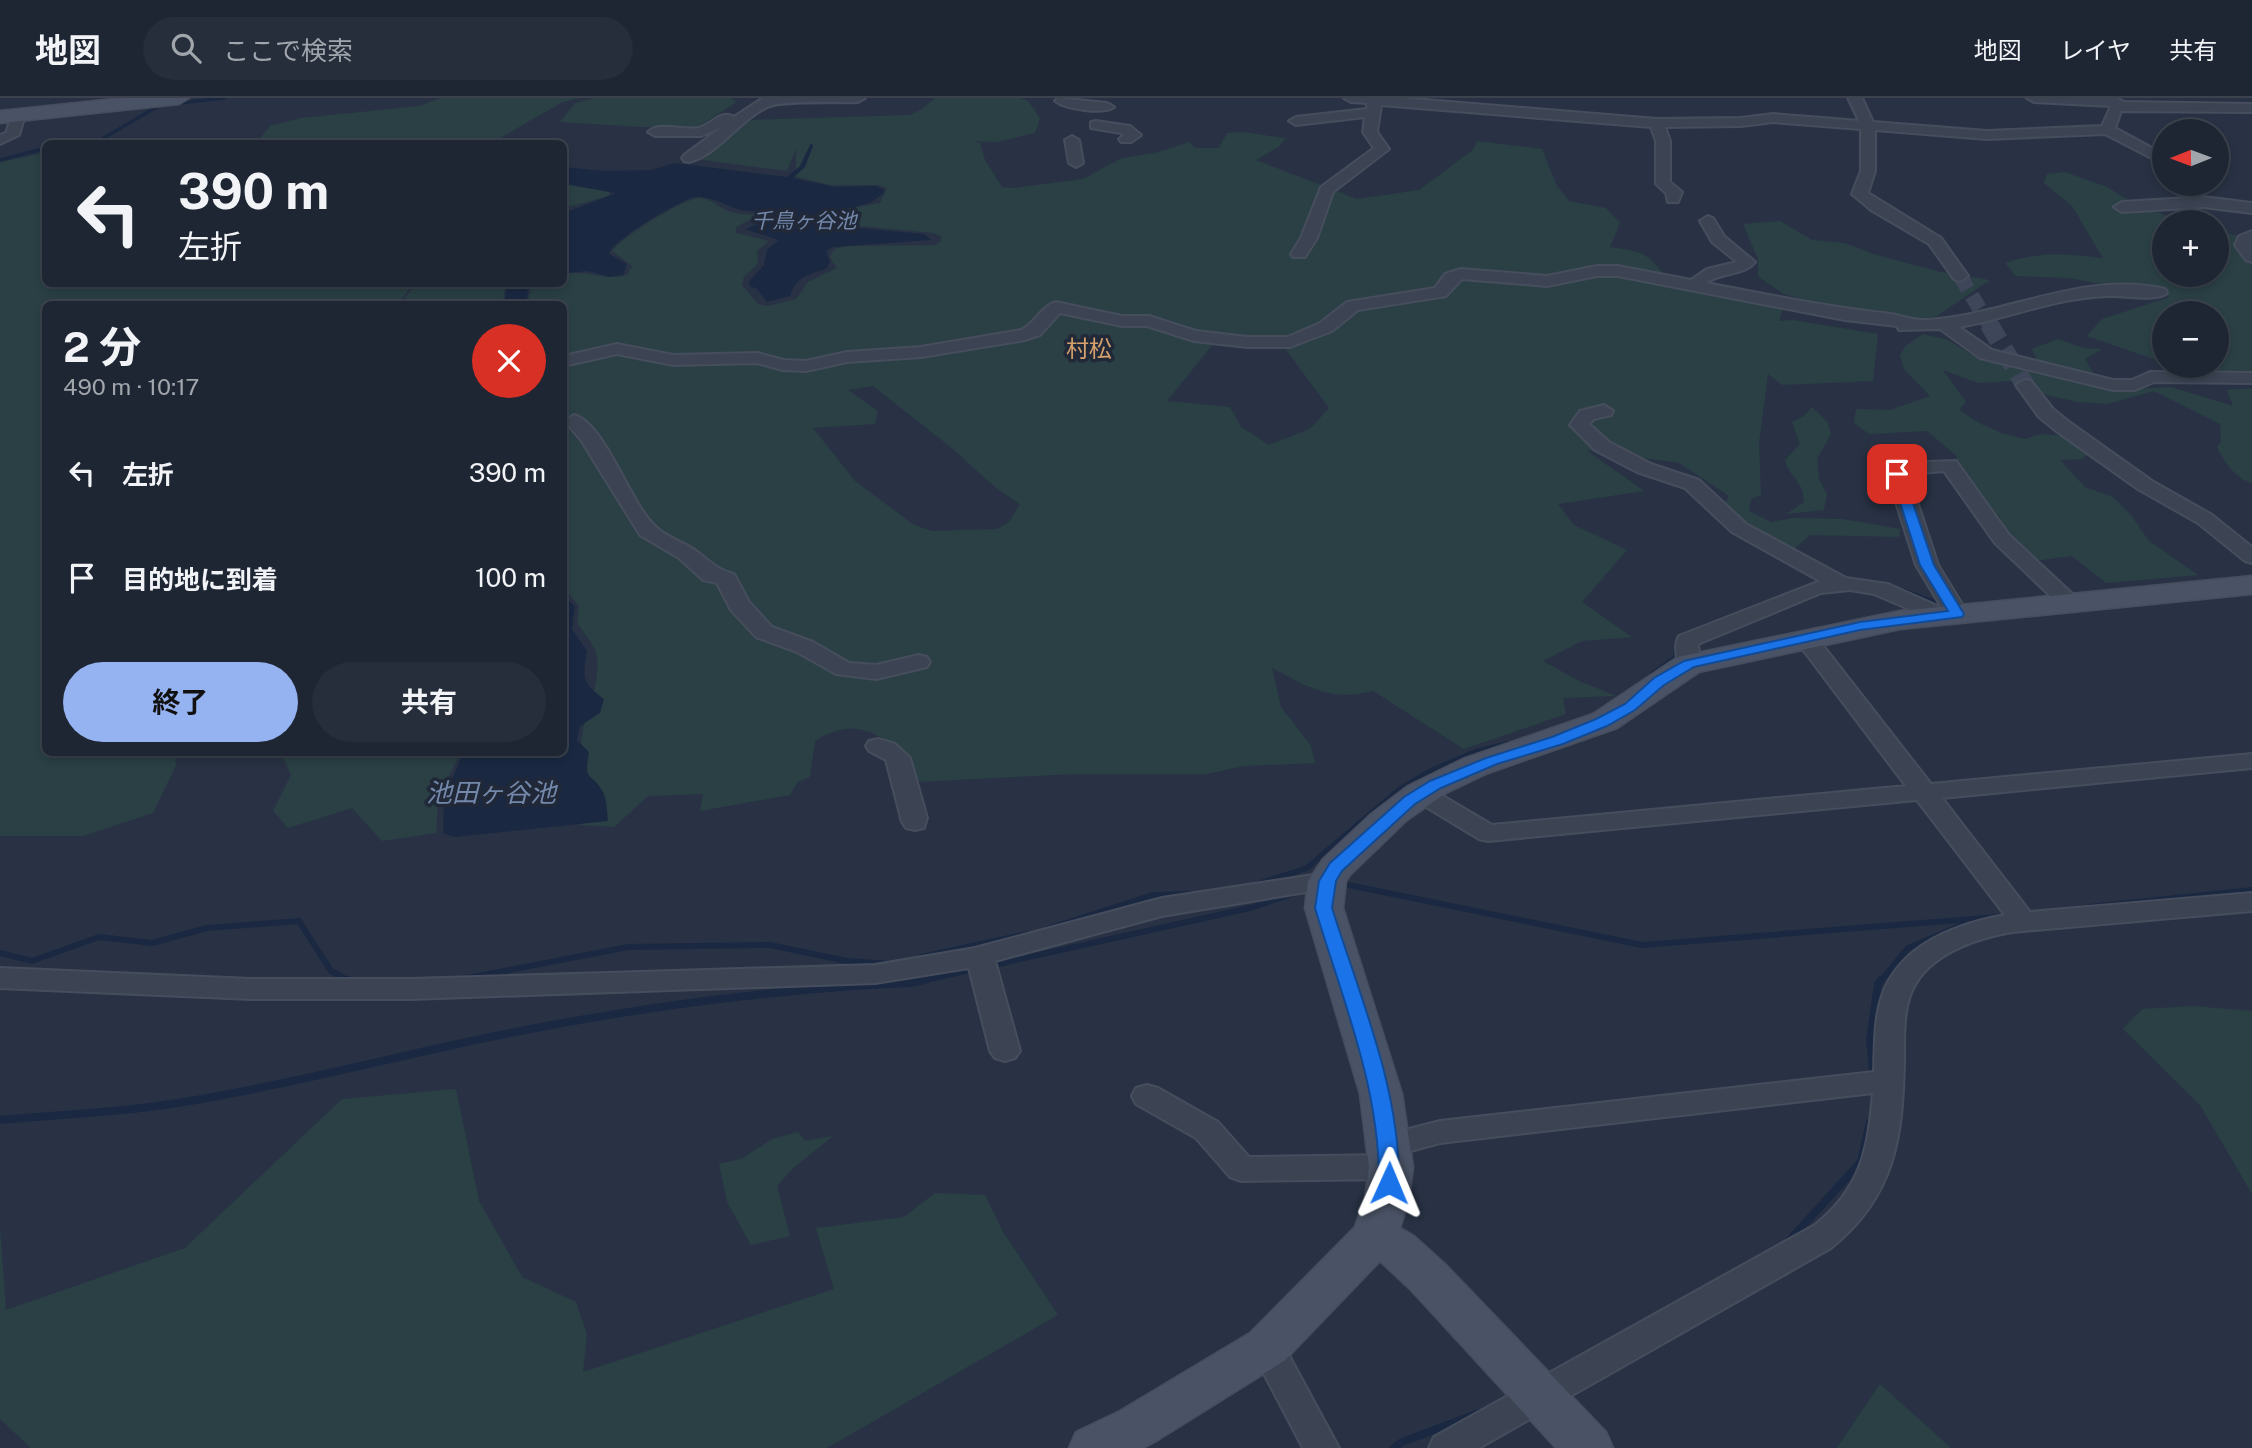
<!DOCTYPE html>
<html lang="ja">
<meta charset="utf-8">
<style>
body{margin:0;font-family:"Public Sans","Noto Sans JP",sans-serif;background:#262e3b;color:#f1f3f6;height:100vh;display:flex;flex-direction:column;font-size:26px;white-space:nowrap}
*{box-sizing:border-box;margin:0}
p{font-size:23px;color:#a1a5ac}
.icon{flex:none;width:38px;height:38px;fill:none;stroke:currentColor;stroke-width:2;stroke-linecap:round;stroke-linejoin:round}
.map{position:relative;flex:1;overflow:hidden}
.panel{position:absolute;left:42px;top:203px;width:525px;height:455px;display:flex;flex-direction:column;background:#1e2633;border-radius:10px;box-shadow:0 4px 10px #0003,0 0 0 2px #3c434e}
.panel>*{flex:none}
.banner{position:absolute;left:42px;top:42px;width:525px;height:147px;border-radius:10px;box-shadow:0 4px 10px #0003,0 0 0 2px #3c434e;background:#1e2633;color:#f1f3f6;overflow:hidden}
.needle{width:46px;rotate:269deg}
.fabs{position:absolute;left:2152px;top:21px;display:grid;gap:14px}
.fabs a{display:grid;place-items:center;width:77px;height:77px;border-radius:50%;background:#1e2633;box-shadow:0 4px 10px #0003,0 0 0 2px #3c434e;font-size:35px}
.pin{position:absolute;display:grid;place-items:center;width:60px;height:60px;color:#fff;margin:-30px;border-radius:14px;box-shadow:0 4px 10px #0006}
.me{position:absolute;width:77px;margin:-38px;rotate:1deg;stroke-linejoin:round;filter:drop-shadow(0 0 5px #0008)}
.turn{display:flex;align-items:center;gap:24px;height:147px;padding:0 21px;font-size:32px}
.turn .icon{width:91px;height:91px;stroke-width:2.5}
.turn b{display:block;font-size:49px;line-height:60px}
.round{display:grid;place-items:center;flex:none;width:74px;height:74px;border-radius:37px;background:#262e3b}
.head{display:flex;align-items:center;justify-content:space-between;height:119px;padding:0 21px}
h1{font-size:42px;font-weight:700;line-height:52px}
.primary-button{display:flex;gap:14px;margin-top:auto;padding:14px 21px}
.primary-button a{flex:1;height:80px;border-radius:42px;background:#95b2f1;color:#111;font-size:28px;font-weight:700;line-height:80px;text-align:center}
.primary-button a+a{background:#262e3b;color:#f1f3f6}
ul{padding:0;list-style:none}
li{display:flex;align-items:center;gap:21px;height:105px;padding:0 21px}
li div{flex:1}
li b{display:block;font-size:26px}
li em{font-style:normal}
header{display:flex;align-items:center;gap:42px;box-sizing:border-box;height:98px;padding:0 35px;background:#1e2633;border-bottom:2px solid #3c434e}
header strong{font-size:33px}
nav{display:flex;gap:38px;margin-inline-start:auto;font-size:24px}
.search{width:490px;height:63px;background:#262e3b;display:flex;align-items:center;gap:18px;box-sizing:border-box;padding:0 24px;border-radius:38px;color:#a1a5ac;font-size:26px}
.map>svg:first-child{display:block}
.green{fill:#2a4045;fill-rule:evenodd}
.water{fill:#1a2842}
.lines{fill:none;stroke-linecap:round;stroke-linejoin:round}
.stream-far3{stroke:#1a2842;stroke-width:3.5}
.stream-far2{stroke:#1a2842;stroke-width:5}
.stream-far1{stroke:#1a2842;stroke-width:6}
.stream{stroke:#1a2842;stroke-width:8}
.street-tunnel-far1{stroke:#3e4759;stroke-width:15;stroke-dasharray:15 8;stroke-linecap:butt}
.street-tunnel{stroke:#3e4759;stroke-width:19;stroke-dasharray:19 10;stroke-linecap:butt}
.street-casing{stroke:#464d5d;stroke-width:4}
.secondary-casing{stroke:#464d5d;stroke-width:3}
.street{fill:#3c4453;fill-rule:evenodd}
.secondary{fill:#4a5366;fill-rule:evenodd}
.route{fill:#1a73e8;stroke:#114b97;stroke-width:2}
.labels{text-anchor:middle;stroke-width:7;stroke-linejoin:round;paint-order:stroke}
.far-water-label{font-size:21px;font-style:italic;fill:#7488ab;stroke:#212939}
.far-quarter-label{font-size:23px;fill:#d6a16c;stroke:#212939}
.water-label{font-size:26px;font-style:italic;fill:#7488ab;stroke:#212939}
</style>
<header>
<strong>地図</strong>
<div class="search"><svg class="icon" aria-label="search" viewBox="0 0 24 24"><circle cx="10" cy="10" r="6"/><path d="M15 15l6 6"/></svg>ここで検索</div>
<nav><a>地図</a><a>レイヤ</a><a>共有</a></nav>
</header>
<div class="map">
<svg width="2252" height="1350" viewBox="0 0 2252 1350">
<rect width="100%" height="100%" fill="#283244"/>
<path class="green" d="M441,0H580L563,4L491,45H256L270,28L302,20L419,8Z
M595,0H731L737,4L692,32L560,24L575,5Z
M935,0H1020L1028,3L1040,20L1035,35L997,44L972,43L980,45L985,62L1002,89L1014,90L1083,81L1122,60L1155,55L1190,44L1195,50H1219L1227,35L1242,34L1285,40L1280,48L1256,62L1357,101L1419,92L1473,52L1477,43L1542,51L1556,86L1569,103L1606,110L1620,125L1610,149C1648,154 1649,157 1672,187L1783,211L1779,223L1793,222L1878,236L1873,283L1782,287L1768,276L1759,344L1761,397L1751,401L1749,413L1771,424L1793,420L1842,421L1900,431L1899,439L1810,437L1792,453L1723,409L1729,398L1679,365L1586,352L1644,393L1558,406L1574,427L1627,452L1582,504L1632,539L1582,543L1543,563L1577,582L1616,598L1563,600L1566,616L1464,651L1373,593C1330,604 1309,589 1272,570L1281,609L1311,648L1315,665L1243,668L1207,676H1074L917,684L906,653C871,634 854,619 815,643L810,679L798,684L790,697L700,713L703,696L648,698L614,729L580,727L593,692C562,634 602,611 597,558C596,548 583,534 577,525L579,508L564,490V206H523L528,205L531,190L535,186H564V176C587,172 606,183 627,177L632,168L612,153C620,140 687,98 701,100C712,102 721,111 731,114C740,117 750,116 759,117L736,129V135L769,143L757,153L758,166L744,178L742,187L758,206L768,208L796,201L808,184L837,170L830,159L834,151L848,148L935,147L941,143L942,139L934,135L848,127L840,123L838,118L846,111L880,105L887,90L878,87H830L796,79V51L787,73L696,61L746,22L910,17L922,11ZM1213,246L1284,249L1329,310L1310,331L1269,347L1241,329L1230,309L1167,303ZM873,288L953,351L996,390L1020,406L1009,424L997,431L932,433L914,427L855,383L813,330L875,326L878,313L848,292Z
M45,55L46,186H413L398,206H46V654L175,655L176,667L153,715L83,738H0V64Z
M2065,74L2107,89L2130,103L2182,124H2165V177H2217V133L2247,140L2252,160V280H2232L2177,268H2217V215H2165V265L2087,238L2102,221L2170,199L2069,180L2016,178L2005,165C2039,153 2069,156 2103,160L2072,108L2044,85L2047,76Z
M564,85L609,94V98L564,110Z
M1780,123L1812,142L1845,145L1873,156L1941,174L1990,182L1937,218L1913,223L1842,214L1782,195L1758,178V161L1743,126Z
M415,186H497L505,190L503,204L506,206H401Z
M1923,236L1948,242L1979,261L2041,271L2032,251L2058,241L2083,250L2102,251L2085,261L2101,287L2129,291L2171,289L2233,308L2227,292L2252,290V385C2236,381 2224,364 2217,349L2221,344L2220,326L2154,293L2107,306L2078,304L2030,293L2015,283L1978,285L1943,272L1966,304L1959,312L1979,325L2004,336L2025,341L2041,336L2062,338L2088,356L2082,361L2060,362L2085,389L2113,399L2131,417L2149,443L2198,477L2106,485L2072,458L2026,464L1997,434L2000,417L1992,425L1955,375L1957,358L1927,333L1869,336L1854,325L1856,311L1890,312L1930,298L1904,271L1900,258L1905,248Z
M1812,309L1828,325L1831,336L1817,361L1819,381L1827,396L1824,412L1786,416L1804,404C1804,383 1790,381 1785,362L1800,346L1792,324L1804,318Z
M281,655H460L438,702L436,735L382,743L352,710L288,730L273,713L291,677Z
M2193,908L2252,913V1096L2200,1007L2123,931L2142,911Z
M456,991L479,1103L522,1179L576,1204L587,1236L583,1274L834,1191L816,1130L904,1119L935,1095L985,1097L1003,1134L1058,1217L827,1350H31L0,1321V1129L6,1212L185,1150L342,1001Z
M798,1034L805,1043L833,1038L792,1071L777,1088L790,1138L751,1147L727,1104L719,1066L741,1061L772,1041Z
M1880,1286L1951,1350H1837Z"/>
<path class="water" d="M811,45L813,48L805,69L793,80L835,89L875,88L884,91V95L870,105L838,113L836,123L849,129L924,136L931,142L833,149L826,153L830,164L826,171C807,177 797,178 790,198L767,204L757,191L750,188L749,183L764,167L767,152L779,142L745,131L772,121L773,116C765,111 757,114 747,113C729,111 716,98 696,99C681,101 611,143 609,156L627,166L623,177L609,179L588,173L564,175V115L616,95L564,86V69L605,73L651,72L675,65L787,79L800,68Z
M500,186H532L528,190L527,205L508,206L505,203L506,190Z
M564,499L575,508L572,531L587,553C583,580 581,584 604,601L600,615L580,628L577,642L589,654C583,686 592,673 603,694C607,702 607,715 608,723L454,739L443,735L444,700L463,655L564,654Z"/>
<g class="lines">
<path class="stream-far3" d="M81,46L97,44L160,7L225,0
M0,62L46,50"/>
<path class="stream-far2" d="M1848,481L1886,486
M1896,490L1947,509"/>
<path class="stream-far1" d="M1653,576L1676,560L1677,550
M1339,785L1642,847L1999,819
M1258,786L1307,770L1399,692L1429,674L1473,655L1507,646
M2090,809L2252,792
M1047,831L1153,797L1192,796
M0,855L32,863L99,839L152,845L207,830L299,823L331,873L351,884
M921,859L1027,836
M989,868L1250,810L1295,795
M468,880L628,849L770,847L847,863L893,866
M916,884L975,871
M1880,884L1908,850L1972,823"/>
<path class="stream" d="M348,882L352,884
M1874,982L1870,942L1878,886L1881,882
M0,1022C63,1016 128,1014 190,1003C293,986 393,959 495,938C632,910 770,891 910,885L925,882
M1787,1145L1861,1064L1870,1024
M1394,1350L1402,1344L1479,1315"/>
<path class="street-tunnel-far1" d="M1960,178L1990,228"/>
<path class="street-tunnel" d="M1989,226L2025,287"/>
<g class="street-casing">
<path id="street" d="M763,0H865L858,4C837,5 788,2 770,8C740,20 720,56 689,64L684,63L682,60L684,57L722,29L701,38H655L648,34C660,23 683,33 698,30C711,27 721,11 734,19Z
M1058,0L1107,5L1114,9C1104,17 1065,11 1055,3Z
M1344,0H1401L1657,21L1741,20L1773,16L1859,23L1848,0H1862L1873,24L1987,33L2102,28L2111,8L2034,4L2027,0H2117L2124,4L2252,6V14L2121,13L2115,30L2165,57V67L2105,36L1987,41L1875,32V73L1868,95L1941,140L1968,178L1960,183L1954,181L1929,146L1871,112L1852,96L1861,73V31L1773,24L1741,28L1665,29L1670,43V84L1682,94L1678,104H1668L1666,95L1656,86V43L1651,29L1381,7L1377,34L1389,51L1333,94L1317,140L1305,159H1293L1291,156L1301,140L1321,89L1374,50L1363,34L1365,19L1296,27L1289,23L1296,19L1367,11V5L1351,4Z
M18,13L25,17L19,37L0,46V37L6,35L13,14Z
M1096,23L1130,28L1141,37L1131,44H1121L1119,41L1124,37L1121,35L1091,30V24Z
M1072,38L1079,42L1083,65L1076,69L1069,65L1065,42Z
M2203,99L2252,105V115L2203,109L2122,114L2114,109L2122,104Z
M1708,118L1713,120L1724,138L1755,164C1744,178 1720,174 1706,185C1768,197 1828,209 1891,216C1903,218 1915,223 1928,222C2006,217 2085,172 2165,191L2167,195C2159,204 2123,197 2109,198C2058,199 2009,220 1959,229L1992,252L2113,282H2132L2150,274L2252,275V285L2154,284L2135,292H2113L1980,260L1940,231L1899,232L1897,228L1845,222L1618,178H1597L1547,188L1462,181L1446,198L1358,212L1332,233L1290,249H1247L1194,243L1147,228H1122L1060,215L1040,237L1025,242L921,259L847,264L806,273L783,272L757,265L673,267L617,256L564,268V258L617,246L673,257L757,255L784,262L806,263L847,254L921,249L1021,232C1035,226 1041,208 1056,204L1122,218H1149L1196,233L1247,239H1288L1320,225L1347,204L1435,190L1445,176L1461,171L1547,178L1597,168H1618L1691,182L1707,171L1737,164L1712,144L1700,123Z
M2252,133V164L2246,162L2235,147L2239,138Z
M2025,282L2031,283L2053,311L2069,324L2152,383L2212,417L2252,449V465L2245,463L2198,425L2138,391L2055,332L2039,319L2016,287Z
M1604,307L1613,313L1611,317L1594,321L1589,326L1609,344L1651,366L1699,382L1746,426L1846,480L1888,486L1942,510L1916,467L1887,376L1895,367L1902,365L1956,363L2009,437L2082,505L2079,510H2063L1995,445L1944,373L1908,376L1938,467L1968,516L1965,521L1957,523L1948,519L1939,524L1874,496L1850,492L1821,495L1698,546L1700,566L1697,571H1681C1676,563 1674,546 1679,538L1820,483L1732,434L1685,390L1637,374L1595,352L1570,327L1580,313Z
M574,317C605,325 631,408 656,429C666,439 681,443 693,451C708,461 716,472 734,476L749,504L772,529L813,544L849,565L876,567L919,557L927,559L930,564L927,569L876,581L836,576L797,554L756,539L731,512L717,485L703,482L679,460L640,437L581,342L565,323Z
M1806,534L1814,536L1931,686L2252,656V670L1942,700L2030,814L2252,795V813L2012,834C1978,840 1935,854 1916,885C1903,906 1904,935 1904,959C1903,1037 1896,1098 1831,1150L1479,1350H1429L1434,1339L1815,1127C1861,1090 1868,1052 1873,995L1440,1045L1392,1058L1402,1061L1406,1069L1402,1077L1391,1081L1241,1083L1230,1079L1196,1040L1136,1006L1132,998L1136,990L1147,987L1158,990L1218,1024L1249,1059L1385,1057L1378,1055L1374,1047L1378,1039L1440,1023L1874,974C1875,949 1874,921 1882,898C1900,846 1956,826 2005,817L1917,702L1488,743L1479,741L1413,701L1410,696L1413,691L1422,688L1431,691L1492,727L1906,688L1795,541L1798,536Z
M878,641L895,646L910,660L927,720L924,730L915,732L906,730L902,724L886,662L869,653L866,648L869,643Z
M1327,775L1336,777L1340,783L1336,789L1162,818L995,863L1020,953L1015,960L1005,963L995,960L990,953L969,870L875,885L411,901H251L0,890V870L251,881H411L875,867L975,850L1162,800Z
M1267,1235L1279,1239L1339,1350H1303L1250,1249L1255,1239Z"/>
</g>
<g class="secondary-casing">
<path id="secondary" d="M124,0H189L179,6L0,25V13Z
M2252,478V496L1900,531L1699,574L1617,630L1488,675L1446,695L1407,722L1350,777L1346,783L1343,810L1402,996L1413,1069L1409,1100L1400,1130L1414,1138L1445,1166L1606,1334L1613,1350H1556L1411,1192L1380,1163L1284,1263L1156,1343L1143,1350H1069L1076,1334L1120,1313L1250,1235L1355,1129L1365,1100L1369,1069L1360,996L1305,810L1308,783L1323,761L1370,717L1408,688L1463,661L1593,616L1678,559L1900,513Z"/>
</g>
<use href="#street" class="street"/>
<use href="#secondary" class="secondary"/>
</g>
<path class="route" d="M1897,372L1903,376L1934,467L1964,516L1962,519L1860,532L1694,569L1664,587L1635,612L1607,628L1563,646L1497,666L1441,690L1415,706L1342,773L1336,783L1332,810C1360,899 1400,990 1399,1085L1396,1090L1389,1092L1382,1090L1379,1085C1380,990 1342,900 1315,810L1319,783L1330,765L1404,699L1430,683L1486,660L1552,639L1596,621L1625,606L1654,580L1684,563L1860,524L1948,513L1920,467L1891,376Z"/>
<g class="labels">
<g class="far-water-label">
<text x="804" y="130">千鳥ヶ谷池</text>
</g>
<g class="far-quarter-label">
<text x="1089" y="259">村松</text>
</g>
<g class="water-label">
<text x="491" y="704">池田ヶ谷池</text>
</g>
</g>
</svg>
<div class="fabs">
<a><svg class="needle" viewBox="-14 -14 28 28"><path d="M0-13l5 13h-10z" fill="#e53935"/><path d="M0 13l5-13h-10z" fill="#a1a5ac"/></svg></a>
<a>+</a>
<a>−</a>
</div>
<div class="pin" style="left:1897px;top:376px;background:#d93025"><svg class="icon" aria-label="arrive" viewBox="0 0 24 24"><path d="M6 21V4h12l-3 4 3 4H6"/></svg></div>
<svg class="me" style="left:1389px;top:1085px" viewBox="-20 -20 40 40"><path d="M0-17L14 15 0 8-14 15z" fill="#1a73e8" stroke="#fff" stroke-width="4"/></svg>
<div class="banner">
<div class="turn"><svg class="icon" aria-label="left" viewBox="0 0 24 24"><path d="M17 20v-9H6M10 6l-5 5 5 5"/></svg><div><b>390 m</b>左折</div></div>
</div>
<section class="panel">
<div class="head"><div><h1>2 分</h1><p>490 m · 10:17</p></div><a class="round" style="background:#d93025;color:#fff"><svg class="icon" aria-label="close" viewBox="0 0 24 24"><path d="M6 6l12 12M18 6L6 18"/></svg></a></div>
<ul>
<li><svg class="icon" aria-label="left" viewBox="0 0 24 24"><path d="M17 20v-9H6M10 6l-5 5 5 5"/></svg><div><b>左折</b></div><em>390 m</em></li>
<li><svg class="icon" aria-label="arrive" viewBox="0 0 24 24"><path d="M6 21V4h12l-3 4 3 4H6"/></svg><div><b>目的地に到着</b></div><em>100 m</em></li>
</ul>
<div class="primary-button"><a>終了</a><a>共有</a></div>
</section>
</div>
